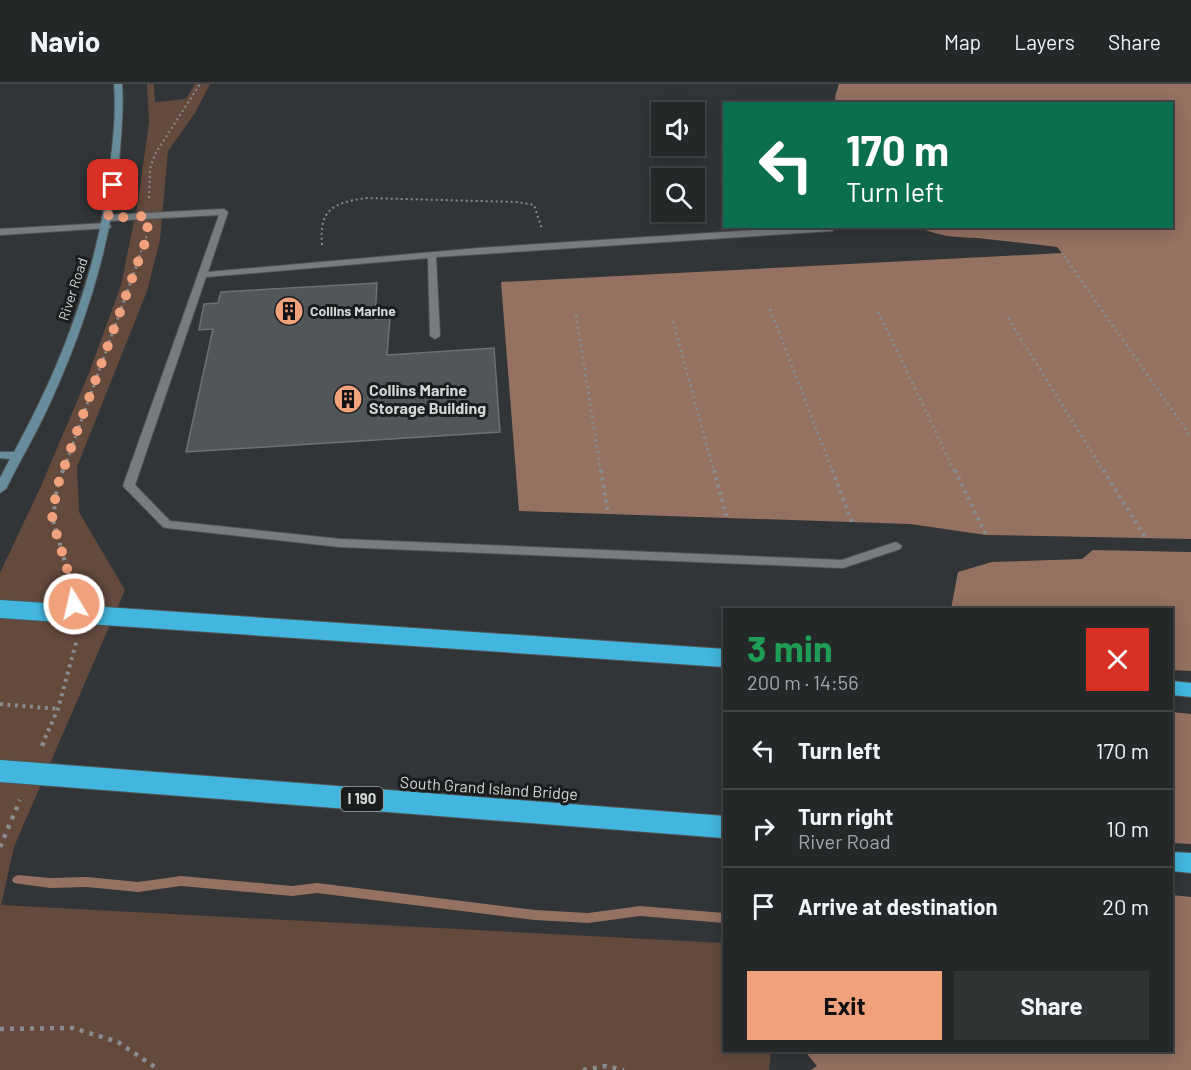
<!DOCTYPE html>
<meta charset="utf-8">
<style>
body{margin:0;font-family:Barlow,sans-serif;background:#313435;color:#f1f3f6;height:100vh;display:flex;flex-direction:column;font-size:22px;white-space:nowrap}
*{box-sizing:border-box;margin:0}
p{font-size:20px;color:#a3a6a8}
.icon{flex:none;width:33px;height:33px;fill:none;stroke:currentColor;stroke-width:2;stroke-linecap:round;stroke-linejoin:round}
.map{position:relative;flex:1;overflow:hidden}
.side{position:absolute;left:723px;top:524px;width:450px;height:444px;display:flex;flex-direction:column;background:#252829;border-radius:0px;box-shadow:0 3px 15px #0003,0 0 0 2px #424446}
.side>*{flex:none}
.hud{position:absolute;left:723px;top:18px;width:450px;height:126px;border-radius:0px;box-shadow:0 3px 15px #0003,0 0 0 2px #424446;background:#0b6e4f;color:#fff;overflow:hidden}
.controls{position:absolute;left:651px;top:18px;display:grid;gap:12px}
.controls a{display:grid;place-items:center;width:54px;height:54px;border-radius:0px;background:#252829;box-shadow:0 3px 15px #0003,0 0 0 2px #424446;font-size:30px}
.pin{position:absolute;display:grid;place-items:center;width:51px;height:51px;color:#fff;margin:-26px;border-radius:12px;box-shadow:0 3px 9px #0006}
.me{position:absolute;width:66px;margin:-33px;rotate:351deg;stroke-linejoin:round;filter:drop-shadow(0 0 4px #0008)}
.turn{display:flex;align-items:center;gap:21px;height:126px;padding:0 24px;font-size:27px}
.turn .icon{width:78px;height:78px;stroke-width:2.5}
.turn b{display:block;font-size:42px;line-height:51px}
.round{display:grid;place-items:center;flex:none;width:63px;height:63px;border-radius:0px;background:#313435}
.head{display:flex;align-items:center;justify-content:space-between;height:102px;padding:0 24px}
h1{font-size:36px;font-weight:700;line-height:45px;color:#1e9e55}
.action{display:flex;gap:12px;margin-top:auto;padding:12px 24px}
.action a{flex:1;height:69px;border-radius:0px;background:#f1a17b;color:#111;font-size:24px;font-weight:700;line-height:69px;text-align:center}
.action a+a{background:#313435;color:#f1f3f6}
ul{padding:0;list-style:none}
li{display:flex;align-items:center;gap:18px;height:78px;padding:0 24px;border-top:2px solid #424446}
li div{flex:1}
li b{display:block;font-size:22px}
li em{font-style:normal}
header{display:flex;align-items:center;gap:36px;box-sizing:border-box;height:84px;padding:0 30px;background:#252829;border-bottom:2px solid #424446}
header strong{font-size:28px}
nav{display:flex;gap:33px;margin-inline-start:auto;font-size:21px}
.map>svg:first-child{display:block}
.green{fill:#64493d}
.water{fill:#947161}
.pier{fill:#313537}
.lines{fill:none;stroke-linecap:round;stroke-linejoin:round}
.stream{fill:#947161;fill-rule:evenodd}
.building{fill:#515658;stroke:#6c7173;stroke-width:1.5}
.lane-casing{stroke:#505456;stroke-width:2}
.secondary-casing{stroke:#505456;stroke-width:2}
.highway-casing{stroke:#505456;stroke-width:2}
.path-far3{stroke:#898c8e;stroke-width:2;stroke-dasharray:2 3;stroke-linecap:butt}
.path-far2{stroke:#898c8e;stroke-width:3;stroke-dasharray:2 4;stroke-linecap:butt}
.path-far1{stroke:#898c8e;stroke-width:4;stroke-dasharray:3 4.5;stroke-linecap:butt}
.path{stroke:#898c8e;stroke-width:4.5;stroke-dasharray:4 6;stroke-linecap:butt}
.lane{fill:#777c7f;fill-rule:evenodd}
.secondary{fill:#678d9c;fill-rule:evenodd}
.highway{fill:#42b6df;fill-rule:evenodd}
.highway-bridge-far1-casing{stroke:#505456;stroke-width:20;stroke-linecap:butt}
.highway-bridge-casing{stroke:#505456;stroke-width:24;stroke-linecap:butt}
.highway-bridge-far1{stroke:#42b6df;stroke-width:18}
.highway-bridge{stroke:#42b6df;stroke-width:22}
.route{stroke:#f1a17b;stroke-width:10;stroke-dasharray:0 18}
.labels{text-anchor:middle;stroke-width:6;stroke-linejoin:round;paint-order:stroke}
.far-street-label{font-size:14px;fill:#d3d6d7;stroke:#1a1c1d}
.far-poi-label{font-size:14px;font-weight:bold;fill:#d3d6d7;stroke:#1a1c1d;text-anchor:start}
.shield{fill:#1a1c1d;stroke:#9c9e9f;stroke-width:1.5}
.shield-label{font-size:15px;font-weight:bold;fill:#d3d6d7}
.poi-label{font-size:16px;font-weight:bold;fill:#d3d6d7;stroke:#1a1c1d;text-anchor:start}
.street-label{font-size:16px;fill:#d3d6d7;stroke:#1a1c1d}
</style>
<header>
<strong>Navio</strong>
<nav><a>Map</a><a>Layers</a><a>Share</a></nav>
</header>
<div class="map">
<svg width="1191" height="986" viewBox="0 0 1191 986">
<rect width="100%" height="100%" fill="#313537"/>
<path class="green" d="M147,0H154L155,18L186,15L195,0H210L195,29L168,67L160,156L147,207L77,383L79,428L125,506L14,763L1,821L724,859V966H771L769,986H0V489L41,402L89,289L121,201L138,118L149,38Z"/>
<path class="water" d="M839,0H1191V455L986,451L910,440L519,427L501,198L1062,169L1057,163C1031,160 1004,157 978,154C956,153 939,153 919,143L1172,142V20L836,19L835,13Z
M1093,466L1191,468V986H811L817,982L804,966H1172V525H951L958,488L992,478L1082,475Z"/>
<path class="pier" d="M1172,586L1191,587V630L1172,628Z
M1172,759L1191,760V813L1172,811Z"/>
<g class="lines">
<path class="stream" d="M18,791L50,794L87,793L138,798L181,792L292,802L317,799L535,826L588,829L640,822L724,829V839L640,832L588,839L535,836L317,809L292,812L181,802L138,808L87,803L50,804L14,799L12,796L14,793Z"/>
</g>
<path class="building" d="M377,199L375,235L390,234L387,271L494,264L500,348L186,368L213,245L199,246L204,220L218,219L221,208Z"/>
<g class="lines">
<g class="lane-casing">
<path id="lane" d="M224,125L228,128L208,188L479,164L816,142L836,144L832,147L436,173L440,252L435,255L430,252L428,174L206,193L135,401L170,437L340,455L842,476L896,458L902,462L900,465L843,484L340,463L167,444L163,443L123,402L219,131L108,137L104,134L108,131Z
M107,139L111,142L110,144L0,151V145Z"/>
</g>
<g class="secondary-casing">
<path id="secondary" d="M114,0H122C124,26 121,52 119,78C110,167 82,252 44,332C32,357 18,380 6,405L0,409V394L10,375L0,374V368H14C64,277 101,178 111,73C114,49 116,25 114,0Z"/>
</g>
<g class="highway-casing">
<path id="highway" d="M1172,597L1191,599V613L1172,611Z
M1172,768L1191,769V789L1172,787Z"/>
</g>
<path class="path-far3" d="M149,114L150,85L155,70L200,0
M322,161C319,125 333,119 366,114L517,118L534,121L542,145
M1062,169L1065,173
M139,173L147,151"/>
<path class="path-far2" d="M1064,172L1191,353
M770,225L833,388
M878,228L955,388
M576,231L601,388
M1008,234L1104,388
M673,237L714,388
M63,388L140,172"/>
<path class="path-far1" d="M63,386L57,403L53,436L73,506
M601,386L608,430
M714,386L727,434
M832,386L852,438
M955,386L986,451
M1103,386L1145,453
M0,620L58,625
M45,654L58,625L77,555"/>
<path class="path" d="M42,662L46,653
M0,763L20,716
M0,945L73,944L118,958L159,986
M583,986L606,982L624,986"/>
<use href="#lane" class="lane"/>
<use href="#secondary" class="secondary"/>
<use href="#highway" class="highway"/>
<g class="highway-bridge-far1-casing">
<path id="highway-bridge-far1" d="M0,525L724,574"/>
</g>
<g class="highway-bridge-casing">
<path id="highway-bridge" d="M0,687L724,743"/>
</g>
<use href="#highway-bridge-far1" class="highway-bridge-far1"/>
<use href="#highway-bridge" class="highway-bridge"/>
</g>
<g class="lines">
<path class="route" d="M74,520L72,501L52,435L57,403L147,153L148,132L108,134L113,101"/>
</g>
<defs>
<g id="building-disc" transform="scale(1.5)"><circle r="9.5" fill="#f1a17b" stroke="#1a1c1d"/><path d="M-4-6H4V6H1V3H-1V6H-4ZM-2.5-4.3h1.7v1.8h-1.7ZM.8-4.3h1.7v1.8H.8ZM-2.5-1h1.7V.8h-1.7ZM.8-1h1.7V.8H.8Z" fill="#111"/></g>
</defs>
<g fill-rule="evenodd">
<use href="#building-disc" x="289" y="227"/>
<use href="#building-disc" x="348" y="315"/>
</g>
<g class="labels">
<g class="far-street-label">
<text transform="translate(73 205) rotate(-72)" y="5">River Road</text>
</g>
<g class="far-poi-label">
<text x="310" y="232">Collins Marine</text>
</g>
<rect class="shield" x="341" y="703" width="42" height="24" rx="4.5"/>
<g class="shield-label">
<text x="362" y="720">I 190</text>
</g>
<g class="poi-label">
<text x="369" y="312">Collins Marine<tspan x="369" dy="18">Storage Building</tspan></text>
</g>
<g class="street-label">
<text transform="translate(489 704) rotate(4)" y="6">South Grand Island Bridge</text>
</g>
</g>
</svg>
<div class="controls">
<a><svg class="icon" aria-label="sound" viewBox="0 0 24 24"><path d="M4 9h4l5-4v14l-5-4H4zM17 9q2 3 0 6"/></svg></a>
<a><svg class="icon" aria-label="search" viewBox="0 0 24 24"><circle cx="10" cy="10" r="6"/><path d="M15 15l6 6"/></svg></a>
</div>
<div class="pin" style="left:113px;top:101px;background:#d93025"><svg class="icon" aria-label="arrive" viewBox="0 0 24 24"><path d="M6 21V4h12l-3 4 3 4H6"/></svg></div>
<svg class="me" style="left:74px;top:520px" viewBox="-20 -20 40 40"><circle r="17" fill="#f1a17b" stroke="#fff" stroke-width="3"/><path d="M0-11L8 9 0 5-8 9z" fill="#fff"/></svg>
<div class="hud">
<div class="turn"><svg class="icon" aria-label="left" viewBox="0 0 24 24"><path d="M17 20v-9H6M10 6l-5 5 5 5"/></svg><div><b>170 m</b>Turn left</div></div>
</div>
<section class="side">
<div class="head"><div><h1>3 min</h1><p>200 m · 14:56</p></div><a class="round" style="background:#d93025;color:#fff"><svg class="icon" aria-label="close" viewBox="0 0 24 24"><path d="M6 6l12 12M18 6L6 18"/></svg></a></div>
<ul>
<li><svg class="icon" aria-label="left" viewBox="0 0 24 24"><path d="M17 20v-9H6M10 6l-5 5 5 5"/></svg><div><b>Turn left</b></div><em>170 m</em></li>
<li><svg class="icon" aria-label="right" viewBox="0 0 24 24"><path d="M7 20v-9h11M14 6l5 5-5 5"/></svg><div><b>Turn right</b><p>River Road</p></div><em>10 m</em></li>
<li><svg class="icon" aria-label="arrive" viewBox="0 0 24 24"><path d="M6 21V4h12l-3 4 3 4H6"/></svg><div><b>Arrive at destination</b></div><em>20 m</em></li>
</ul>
<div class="action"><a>Exit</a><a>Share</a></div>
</section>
</div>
